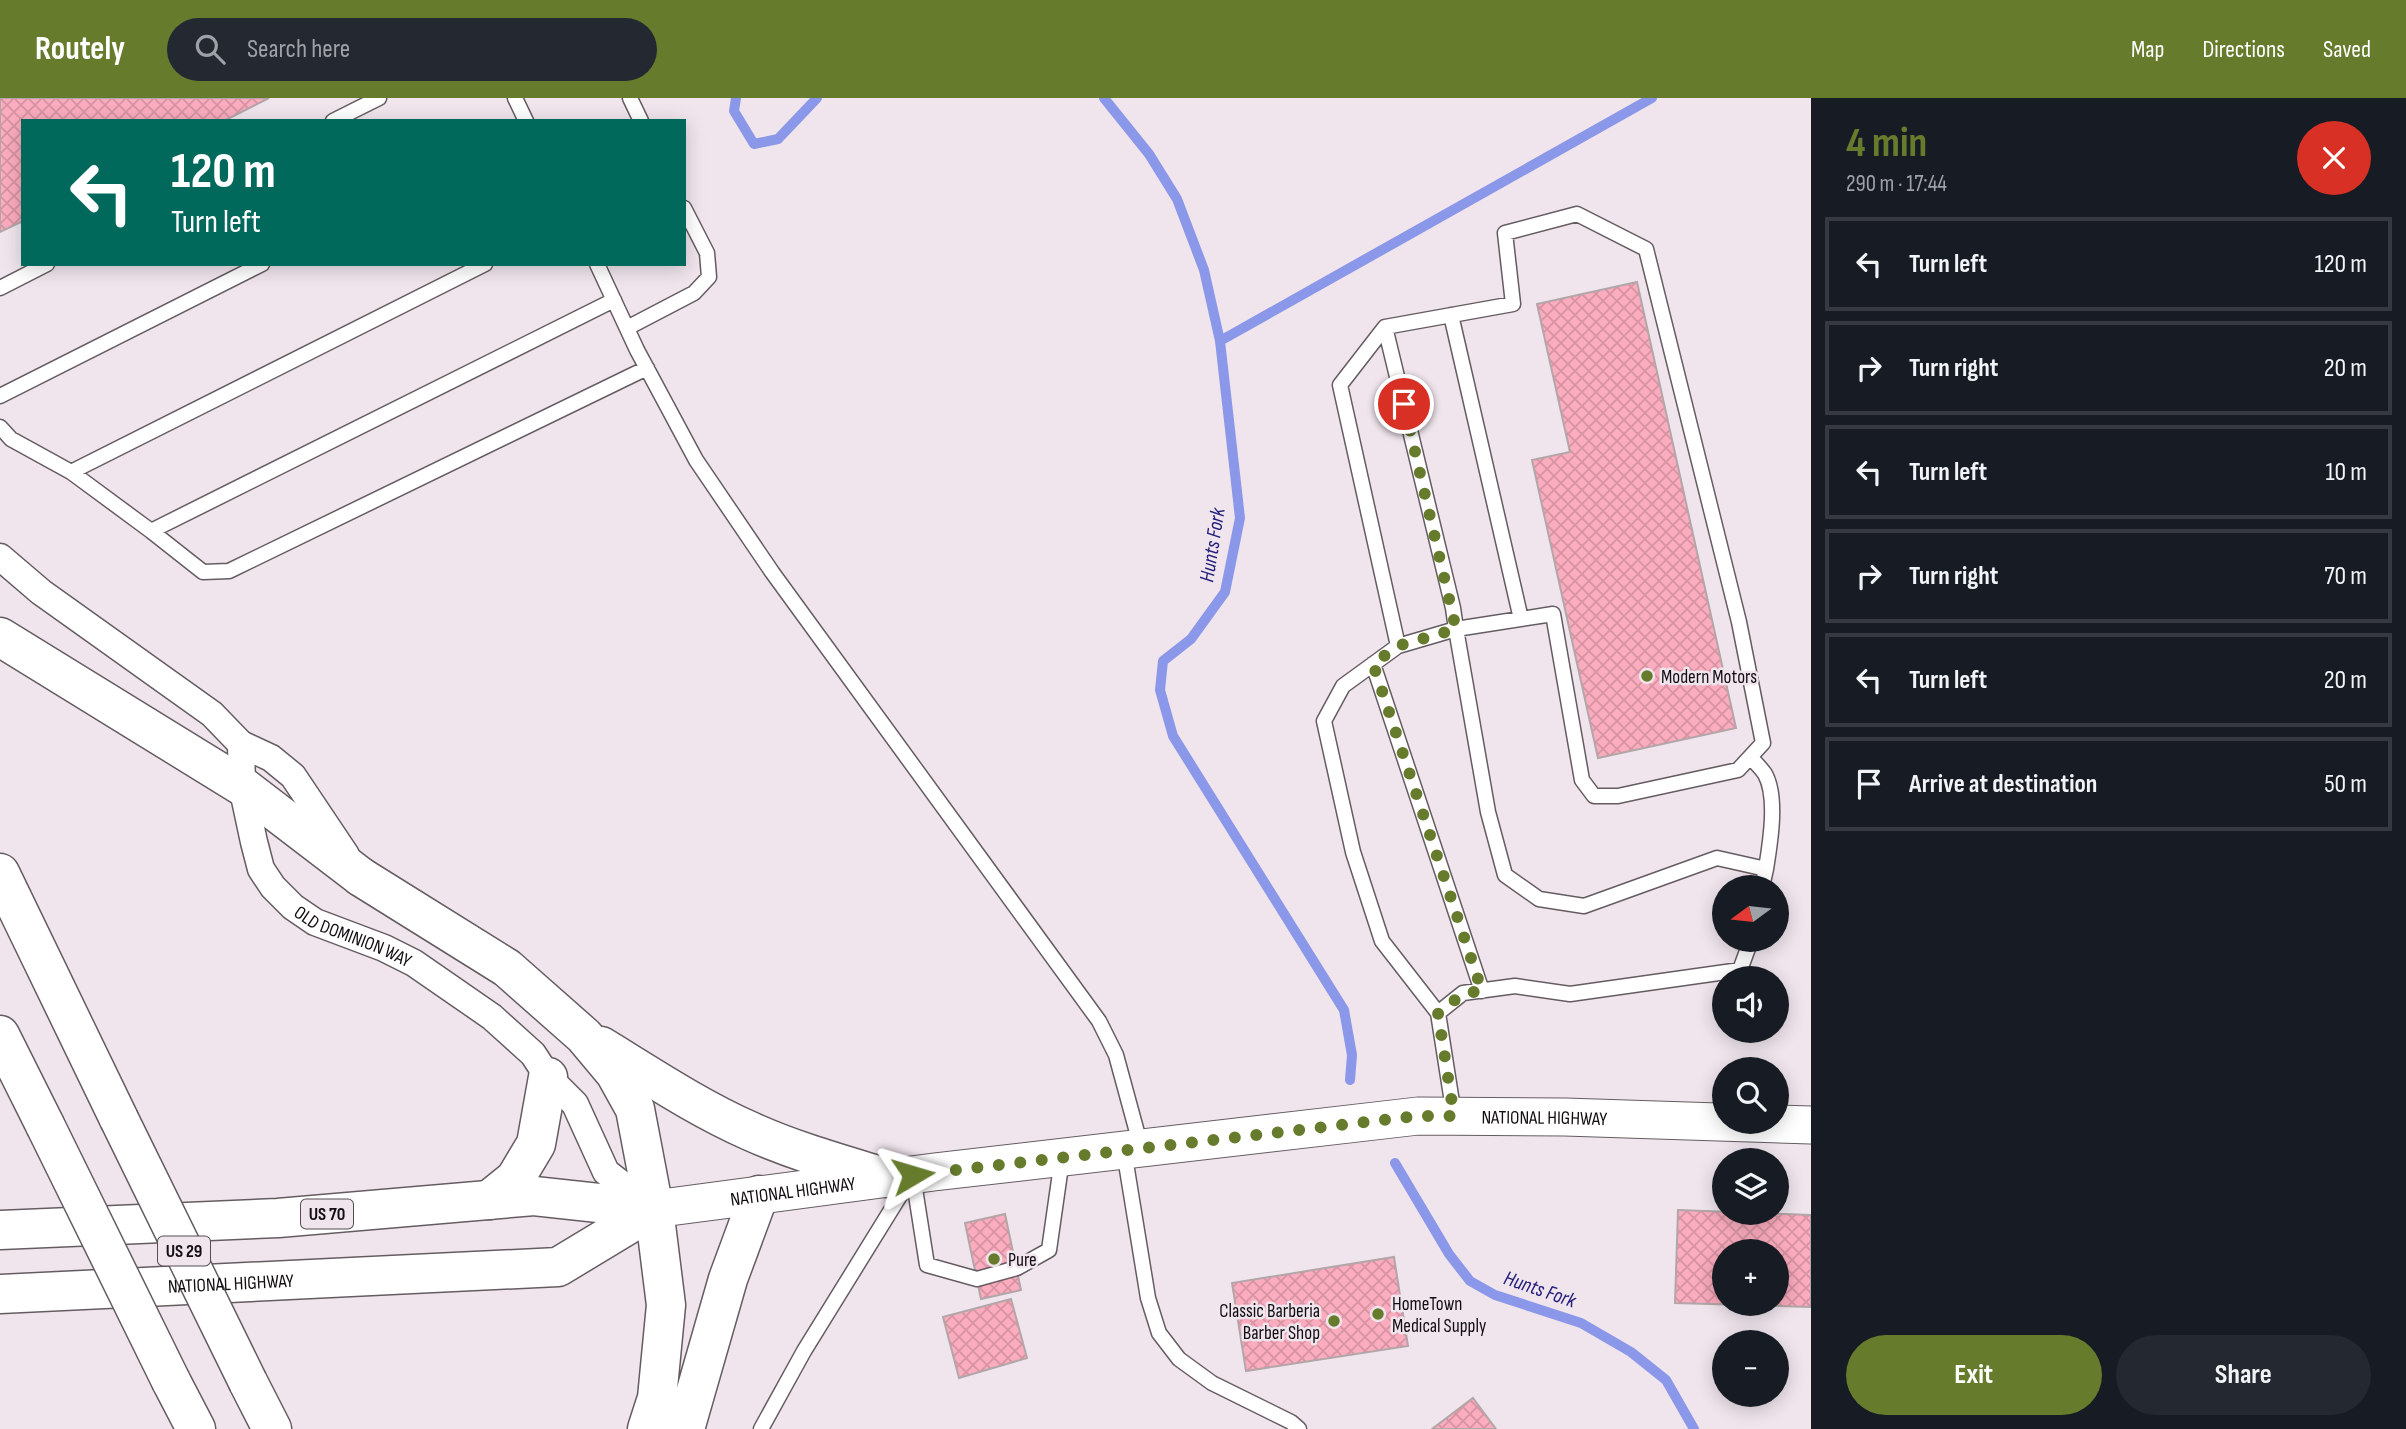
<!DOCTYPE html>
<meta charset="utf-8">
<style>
body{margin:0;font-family:"Sofia Sans Condensed",sans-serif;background:#242831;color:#f1f3f6;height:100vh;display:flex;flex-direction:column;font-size:26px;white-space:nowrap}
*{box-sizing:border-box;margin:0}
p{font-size:23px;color:#9ea1a6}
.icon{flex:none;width:38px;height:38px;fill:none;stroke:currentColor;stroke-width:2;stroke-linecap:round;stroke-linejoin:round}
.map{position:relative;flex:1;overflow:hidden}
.sheet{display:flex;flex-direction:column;background:#171b24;width:595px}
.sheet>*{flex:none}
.hud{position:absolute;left:21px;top:21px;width:665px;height:147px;border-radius:0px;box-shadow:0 4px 18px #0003;background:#00695c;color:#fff;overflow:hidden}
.needle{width:46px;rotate:255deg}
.fabs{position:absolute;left:1712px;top:777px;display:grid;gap:14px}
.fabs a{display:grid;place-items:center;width:77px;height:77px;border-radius:50%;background:#171b24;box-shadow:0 4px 18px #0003;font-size:35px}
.pin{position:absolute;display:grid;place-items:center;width:60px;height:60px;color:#fff;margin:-30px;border:4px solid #fff;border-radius:50%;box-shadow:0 2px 7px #0007}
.me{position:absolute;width:77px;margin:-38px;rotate:83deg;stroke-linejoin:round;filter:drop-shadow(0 0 5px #0008)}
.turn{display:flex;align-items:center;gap:24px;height:147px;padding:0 35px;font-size:32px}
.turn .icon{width:91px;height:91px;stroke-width:2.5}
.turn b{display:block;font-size:49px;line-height:60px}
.round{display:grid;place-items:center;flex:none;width:74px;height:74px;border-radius:37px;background:#242831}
.headline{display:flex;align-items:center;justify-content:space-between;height:119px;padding:0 35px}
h1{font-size:42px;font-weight:700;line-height:52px;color:#667b2c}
.cta{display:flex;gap:14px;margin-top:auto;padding:14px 35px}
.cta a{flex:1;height:80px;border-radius:42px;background:#667b2c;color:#fff;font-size:28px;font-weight:700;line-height:80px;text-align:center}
.cta a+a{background:#242831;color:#f1f3f6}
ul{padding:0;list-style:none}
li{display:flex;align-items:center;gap:21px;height:94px;margin:0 14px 10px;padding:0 21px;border:4px solid #363941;border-radius:0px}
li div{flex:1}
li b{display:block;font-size:26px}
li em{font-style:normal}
header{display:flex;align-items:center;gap:42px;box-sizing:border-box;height:98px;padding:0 35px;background:#667b2c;color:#fff}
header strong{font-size:33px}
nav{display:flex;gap:38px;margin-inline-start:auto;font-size:24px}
.search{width:490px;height:63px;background:#242831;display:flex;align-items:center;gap:18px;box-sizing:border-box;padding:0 24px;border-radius:38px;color:#9ea1a6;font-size:26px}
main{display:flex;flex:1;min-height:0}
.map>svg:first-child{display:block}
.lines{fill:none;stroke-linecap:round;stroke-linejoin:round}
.stream{stroke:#8b97e8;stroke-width:10}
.building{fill:url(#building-cross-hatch);stroke:#b3a6a8;stroke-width:2;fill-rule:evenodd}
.lane-casing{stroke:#655c62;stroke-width:17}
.street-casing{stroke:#655c62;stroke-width:29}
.secondary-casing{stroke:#655c62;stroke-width:39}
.primary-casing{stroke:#655c62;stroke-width:41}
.highway-casing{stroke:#655c62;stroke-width:41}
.lane{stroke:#fff;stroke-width:14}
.street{stroke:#fff;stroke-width:26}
.secondary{stroke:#fff;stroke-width:37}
.primary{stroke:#fff;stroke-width:38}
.highway{stroke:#fff;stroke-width:38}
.highway-bridge-casing{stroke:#655c62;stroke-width:41;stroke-linecap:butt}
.highway-bridge{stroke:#fff;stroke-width:38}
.route{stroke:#667b2c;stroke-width:12;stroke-dasharray:0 21.6}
.poi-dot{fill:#667b2c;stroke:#f0e5ed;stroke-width:2.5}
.labels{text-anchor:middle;stroke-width:5;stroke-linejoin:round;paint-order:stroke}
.shield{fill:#f0e5ed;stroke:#544e52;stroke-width:2}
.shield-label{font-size:18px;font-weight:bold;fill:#110d10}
.poi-label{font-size:19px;fill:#110d10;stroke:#f0e5ed;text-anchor:start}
.street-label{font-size:19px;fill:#110d10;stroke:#f0e5ed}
.water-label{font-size:21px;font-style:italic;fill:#25207c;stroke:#f0e5ed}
</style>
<header>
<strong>Routely</strong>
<div class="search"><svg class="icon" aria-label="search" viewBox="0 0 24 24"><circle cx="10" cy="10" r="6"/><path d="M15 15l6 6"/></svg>Search here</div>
<nav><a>Map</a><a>Directions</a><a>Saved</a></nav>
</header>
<main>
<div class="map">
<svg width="1811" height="1331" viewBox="0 0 1811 1331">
<defs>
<pattern id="building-cross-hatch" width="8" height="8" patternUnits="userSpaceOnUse" patternTransform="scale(1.75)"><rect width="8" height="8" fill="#fbacbe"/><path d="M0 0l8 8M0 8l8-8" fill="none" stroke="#d693a2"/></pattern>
</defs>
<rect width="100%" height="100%" fill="#f0e5ed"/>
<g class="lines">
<path class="stream" d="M736,0L734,13L754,46L778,41L817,0
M1104,0L1149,56L1177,101L1204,172L1220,243L1240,420L1225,494L1191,541L1163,563L1160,592L1173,638L1344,912L1352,957L1350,982
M1220,243L1652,0
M1395,1065L1449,1156L1470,1183L1495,1197L1581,1225L1631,1254L1666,1282L1694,1331"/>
</g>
<path class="building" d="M0,0H269L224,23H23V123L0,134Z
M1637,184L1736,630L1598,660L1532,362L1570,354L1537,206Z
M1678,1112L1811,1117V1209L1675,1205ZM1724,1153H1776V1206H1724Z
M1005,1116L1021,1192L981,1201L965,1125Z
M1394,1159L1408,1248L1246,1273L1232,1185Z
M1011,1201L1027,1260L959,1280L943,1219Z
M1473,1300L1496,1331H1432Z"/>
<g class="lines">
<g class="lane-casing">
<path id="lane" d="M515,0L526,23
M630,0L641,23
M333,23L379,0
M597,166L637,252L696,362L772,474L1099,923L1116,957L1141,1049
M0,190L47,166
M1451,217L1521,521
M1385,229L1340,287L1398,548L1343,588L1324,623L1353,754L1382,843L1438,915
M627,230L694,195L709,179L707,155L684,110
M0,298L262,166
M0,329L11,341L71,374L485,166
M71,374L151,433L614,202
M151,433L203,474L229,473L647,270
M1398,548L1456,531L1553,516L1582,682L1594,698H1618L1738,672L1763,645L1739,524L1646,151L1577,116L1505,135L1513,206L1385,229L1453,510L1456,531L1488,714L1505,777L1539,801L1584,808L1717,760L1766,771L1762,789
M1373,566L1482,893
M1750,659C1755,664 1761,670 1765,676C1778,699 1770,746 1766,771
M1454,1017L1438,915L1463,895L1515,888L1570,896L1740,872L1751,842
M1124,1053L1148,1200L1159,1235L1179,1261L1212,1285L1291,1324L1299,1331
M913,1078L927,1167L977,1181L1017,1170L1049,1152L1062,1061
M761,1331L804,1253L909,1083"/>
</g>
<g class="street-casing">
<g id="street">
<path d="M0,459L41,494L212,616L241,646"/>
<path id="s1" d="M346,757L293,678L271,660L241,646L242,688L254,744L261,771L273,789L293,809L315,824L384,850L414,865L492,919L533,956L548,979L575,1006L606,1074L651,1109"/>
</g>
</g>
<g class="secondary-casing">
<g id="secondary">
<path id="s2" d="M654,1111L934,1074L1418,1018L1565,1019L1811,1027"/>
</g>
</g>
<g class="primary-casing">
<g id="primary">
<path d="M361,779L507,870L584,938L615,975L635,1011L654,1111"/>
<path d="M601,948C650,978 698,1010 750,1033C794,1053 841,1066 887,1080"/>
<path d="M489,1102L515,1081L536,1046L548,979"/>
<path d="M0,1132L278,1120L534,1098L654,1111"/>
<path id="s3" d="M0,1196L558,1169L654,1111"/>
</g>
</g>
<g class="highway-casing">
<path id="highway" d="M0,539L242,688L361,779
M0,775L119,1021
M0,937L45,1027
M171,1283L196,1331
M248,1284L272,1331
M647,1331L657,1300L666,1207L654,1111
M685,1331L728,1181L759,1097"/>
</g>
<use href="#lane" class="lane"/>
<use href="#street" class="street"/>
<use href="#secondary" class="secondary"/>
<use href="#primary" class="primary"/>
<use href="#highway" class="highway"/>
<g class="highway-bridge-casing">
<path id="highway-bridge" d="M119,1021L248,1284
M45,1027L171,1283"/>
</g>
<use href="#highway-bridge" class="highway-bridge"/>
</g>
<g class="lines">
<path class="route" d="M913,1077L1418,1018H1454L1438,915L1464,895L1482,893L1373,566L1398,548L1456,531L1404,306"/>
</g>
<g class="poi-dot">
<circle cx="1647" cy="578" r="7"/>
<circle cx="994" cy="1161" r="7"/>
<circle cx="1378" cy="1216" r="7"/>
<circle cx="1334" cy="1223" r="7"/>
</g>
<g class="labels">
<g class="shield">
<rect x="301" y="1101.5" width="52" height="29" rx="5"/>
<rect x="158" y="1138.5" width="52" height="29" rx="5"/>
</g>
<g class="shield-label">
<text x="327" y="1122">US 70</text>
<text x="184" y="1159">US 29</text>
</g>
<g class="poi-label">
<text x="1661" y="585">Modern Motors</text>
<text x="1008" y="1168">Pure</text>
<text x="1392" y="1212">HomeTown<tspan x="1392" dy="22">Medical Supply</tspan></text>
<text x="1320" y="1219" text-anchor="end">Classic Barberia<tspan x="1320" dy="22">Barber Shop</tspan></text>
</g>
<g class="street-label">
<text dy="7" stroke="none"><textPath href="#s1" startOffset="401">OLD DOMINION WAY</textPath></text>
<text dy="7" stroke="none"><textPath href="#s2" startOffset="896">NATIONAL HIGHWAY</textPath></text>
<text dy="7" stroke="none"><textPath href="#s2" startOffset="140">NATIONAL HIGHWAY</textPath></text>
<text dy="7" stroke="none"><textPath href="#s3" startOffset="231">NATIONAL HIGHWAY</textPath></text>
</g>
<g class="water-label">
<text transform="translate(1212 447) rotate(-81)" y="7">Hunts Fork</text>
<text transform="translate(1540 1191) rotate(19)" y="7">Hunts Fork</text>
</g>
</g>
</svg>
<div class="fabs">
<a><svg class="needle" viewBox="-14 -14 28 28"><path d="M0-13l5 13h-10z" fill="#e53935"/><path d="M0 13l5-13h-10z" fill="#9ea1a6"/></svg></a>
<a><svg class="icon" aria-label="sound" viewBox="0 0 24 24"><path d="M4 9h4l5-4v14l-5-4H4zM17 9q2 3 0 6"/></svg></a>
<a><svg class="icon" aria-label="search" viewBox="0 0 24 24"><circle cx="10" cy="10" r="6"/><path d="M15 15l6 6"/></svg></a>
<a><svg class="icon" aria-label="layers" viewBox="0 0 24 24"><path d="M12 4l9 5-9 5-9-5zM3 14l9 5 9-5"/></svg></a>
<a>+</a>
<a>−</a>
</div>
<div class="pin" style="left:1404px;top:306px;background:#d93025"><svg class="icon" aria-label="arrive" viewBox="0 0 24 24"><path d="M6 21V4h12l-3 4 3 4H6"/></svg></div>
<svg class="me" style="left:913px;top:1077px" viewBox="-20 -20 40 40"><path d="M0-17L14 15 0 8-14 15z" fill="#667b2c" stroke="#fff" stroke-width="4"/></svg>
<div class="hud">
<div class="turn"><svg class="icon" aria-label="left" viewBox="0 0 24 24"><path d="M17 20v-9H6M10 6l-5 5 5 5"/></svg><div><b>120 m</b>Turn left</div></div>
</div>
</div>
<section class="sheet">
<div class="headline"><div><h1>4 min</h1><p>290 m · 17:44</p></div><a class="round" style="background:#d93025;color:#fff"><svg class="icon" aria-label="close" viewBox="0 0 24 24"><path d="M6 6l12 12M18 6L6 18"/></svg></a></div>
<ul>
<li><svg class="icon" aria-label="left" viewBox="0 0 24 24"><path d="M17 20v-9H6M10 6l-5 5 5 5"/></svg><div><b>Turn left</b></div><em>120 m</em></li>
<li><svg class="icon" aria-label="right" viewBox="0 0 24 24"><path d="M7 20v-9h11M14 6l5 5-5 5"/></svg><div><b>Turn right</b></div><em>20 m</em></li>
<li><svg class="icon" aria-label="left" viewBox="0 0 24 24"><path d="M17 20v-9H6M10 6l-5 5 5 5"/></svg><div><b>Turn left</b></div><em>10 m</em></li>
<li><svg class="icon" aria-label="right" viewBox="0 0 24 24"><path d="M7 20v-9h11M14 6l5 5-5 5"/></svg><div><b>Turn right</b></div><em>70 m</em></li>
<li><svg class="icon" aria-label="left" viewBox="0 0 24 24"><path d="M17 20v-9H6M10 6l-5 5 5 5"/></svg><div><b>Turn left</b></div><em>20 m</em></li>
<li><svg class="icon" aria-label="arrive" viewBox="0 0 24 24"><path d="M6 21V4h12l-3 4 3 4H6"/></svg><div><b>Arrive at destination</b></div><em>50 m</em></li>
</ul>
<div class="cta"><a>Exit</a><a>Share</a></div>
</section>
</main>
